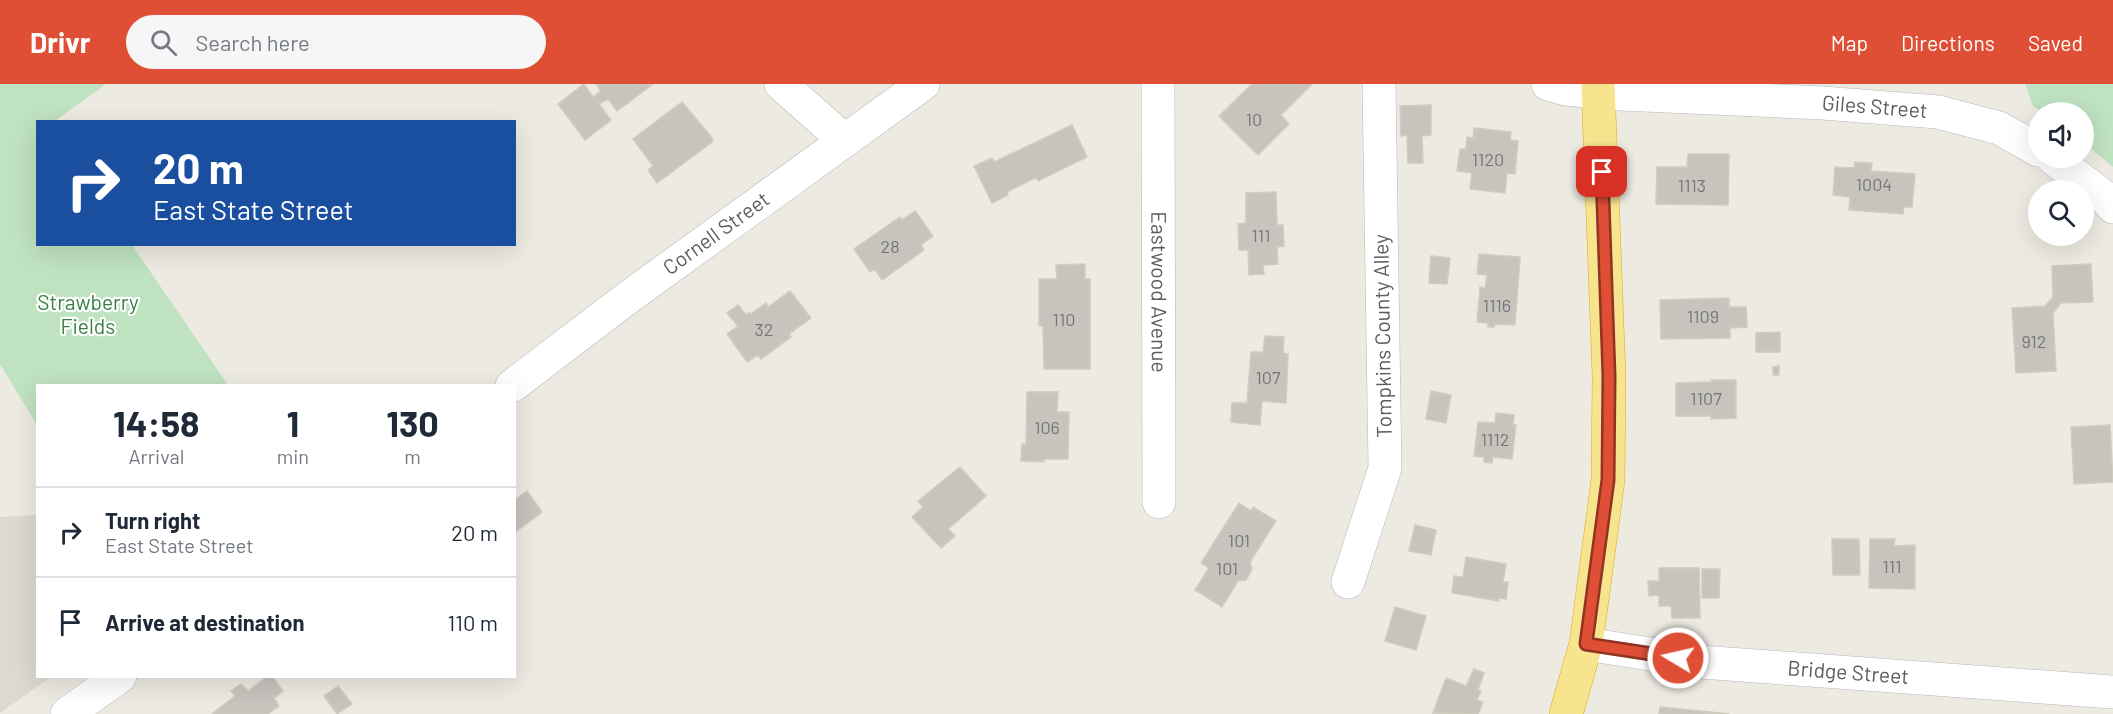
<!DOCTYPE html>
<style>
body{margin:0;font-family:Barlow,sans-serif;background:#f6f6f7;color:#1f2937;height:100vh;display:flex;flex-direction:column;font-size:22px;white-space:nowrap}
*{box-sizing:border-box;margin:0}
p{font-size:20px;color:#747a83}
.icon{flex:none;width:33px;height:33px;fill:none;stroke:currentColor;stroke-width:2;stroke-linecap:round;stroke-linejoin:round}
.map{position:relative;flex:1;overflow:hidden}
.side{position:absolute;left:36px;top:300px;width:480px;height:294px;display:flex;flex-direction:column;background:#fff;border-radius:0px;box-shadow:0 6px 24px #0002}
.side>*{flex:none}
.banner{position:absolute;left:36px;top:36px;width:480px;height:126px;border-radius:0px;box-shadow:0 6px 24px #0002;background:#1a4fa0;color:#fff;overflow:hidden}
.buttons{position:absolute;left:2028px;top:18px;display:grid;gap:12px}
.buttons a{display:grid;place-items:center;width:66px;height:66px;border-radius:50%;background:#fff;box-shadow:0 6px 24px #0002;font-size:30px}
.pin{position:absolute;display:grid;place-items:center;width:51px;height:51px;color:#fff;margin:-26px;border-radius:12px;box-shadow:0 3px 9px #0006}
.me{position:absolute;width:66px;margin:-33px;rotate:279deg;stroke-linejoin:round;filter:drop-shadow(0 0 4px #0008)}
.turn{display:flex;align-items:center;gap:21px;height:126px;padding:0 18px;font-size:27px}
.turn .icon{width:78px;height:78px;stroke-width:2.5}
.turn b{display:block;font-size:42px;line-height:51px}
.eta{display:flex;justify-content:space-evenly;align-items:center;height:102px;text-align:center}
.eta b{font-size:36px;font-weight:700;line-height:42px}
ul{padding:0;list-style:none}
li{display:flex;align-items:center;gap:18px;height:90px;padding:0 18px;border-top:2px solid #e0e1e3}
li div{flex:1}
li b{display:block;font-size:22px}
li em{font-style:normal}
header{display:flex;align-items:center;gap:36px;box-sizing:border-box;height:84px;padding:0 30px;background:#de4f35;color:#fff}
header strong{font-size:28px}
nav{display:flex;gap:33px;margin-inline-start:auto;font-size:21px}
.search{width:420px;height:54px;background:#f6f6f7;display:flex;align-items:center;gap:15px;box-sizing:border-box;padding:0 21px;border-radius:33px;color:#747a83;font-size:22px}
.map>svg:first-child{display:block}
.education{fill:#dcd9cf}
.green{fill:#bfe2c1}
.building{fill:#c7c4be;stroke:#d0ccc0;stroke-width:1.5}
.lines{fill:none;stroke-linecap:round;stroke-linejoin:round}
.minor-casing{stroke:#b7b8bd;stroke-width:34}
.highway-casing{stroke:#e0ae0d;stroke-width:34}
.minor{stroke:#fff;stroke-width:33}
.highway{stroke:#f6e48e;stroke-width:33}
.route-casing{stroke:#903322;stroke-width:15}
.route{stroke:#de4f35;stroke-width:10}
.labels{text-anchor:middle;stroke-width:4.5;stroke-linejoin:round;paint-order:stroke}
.number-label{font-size:18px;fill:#757678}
.street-label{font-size:21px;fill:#5a5c61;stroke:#fff}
.park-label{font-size:21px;fill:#398142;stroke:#fff}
</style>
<header>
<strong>Drivr</strong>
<div class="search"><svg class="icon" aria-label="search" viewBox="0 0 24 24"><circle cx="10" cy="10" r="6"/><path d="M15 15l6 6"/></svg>Search here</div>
<nav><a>Map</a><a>Directions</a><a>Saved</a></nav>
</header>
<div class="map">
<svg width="2113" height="630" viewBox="0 0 2113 630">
<rect width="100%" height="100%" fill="#eceae1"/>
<path class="education" d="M37,431L38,592L51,593L0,629V433Z"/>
<path class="green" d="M0,0H106L55,37L38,38V160L132,161L228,301L38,302L37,341L0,280Z
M2025,0H2113V83L2084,59V28H2042L2033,22Z"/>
<path class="building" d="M584,0L593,13L601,7L596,0H653L617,27L608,15L599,20L611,36L585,56L558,20Z
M1252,0H1312L1281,31L1289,40L1258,71L1219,32Z
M682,18L713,55L712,58L657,99L648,86L653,82L633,55Z
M1431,21V51L1422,52L1423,79H1408L1407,51L1401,52L1400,22Z
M1072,41L1087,73L1038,97L1037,93L1007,108L1008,111L992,119L974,82L992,74L994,78Z
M1474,44L1511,48L1510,56L1518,57L1515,90L1507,89L1505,109L1470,105L1472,89L1457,87L1460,65H1466L1467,53L1473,54Z
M1688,70H1729L1728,121L1656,120L1657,83H1687Z
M1855,78L1872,79L1871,87L1915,90L1912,123H1904L1903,130L1849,126L1850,113L1833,111L1835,83L1854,84Z
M1276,108L1277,141H1283L1284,162L1277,163L1278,180L1263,181L1264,190L1249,191L1248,166H1239L1238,140L1246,139V109Z
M915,127L933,152L921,161L924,166L882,196L875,185L870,188L854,165L900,133L902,136Z
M1479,170L1520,173L1515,241L1495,240L1494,243H1488V239L1477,238L1480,203L1485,204L1487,191L1477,190Z
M1431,172L1450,174L1447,200L1429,199Z
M1085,180V195H1090V285H1044L1043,242H1039V195H1057L1056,181Z
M2091,180L2093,218L2061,219L2053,229L2056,287L2016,289L2012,224L2045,222L2053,213L2052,182Z
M790,207L811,234L789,250L791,253L761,275L758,271L747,278L727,250L738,242L727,229L738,221L746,231L749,228L751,230L766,219L768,223Z
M1729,214V223H1746L1747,243L1730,244V254L1661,255L1660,216Z
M1780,248V268H1756V249Z
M1265,252L1284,253L1283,269L1288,270L1286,319L1262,317L1260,341L1231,338L1232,319H1247L1251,268H1263Z
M1779,282V291H1773V283Z
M1711,296H1736V334L1711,335V332H1676V299L1711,298Z
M1431,307L1451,311L1446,339L1426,335Z
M1027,308H1058L1057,328H1069L1068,375H1044V378L1021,377L1022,360H1026Z
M1496,329L1514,331L1513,341H1516L1512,375L1493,373L1492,379L1484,378V373L1474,372L1478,338L1495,339Z
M2110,341L2113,398L2074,400L2071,343Z
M960,383L986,412L948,445L955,452L941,464L912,433L923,423L918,417Z
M527,407L542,428L514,449V413L516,415Z
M1239,419L1251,427L1253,423L1276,437L1250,478L1252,486L1246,496L1238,497L1222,523L1195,506L1209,484L1201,479Z
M1415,441L1436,446L1431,471L1409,467Z
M1832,455H1859L1860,491H1833Z
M1870,455H1895L1894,462L1915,461V505L1869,504Z
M1466,473L1506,480L1503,498H1508L1506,515L1499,514V517L1452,509L1454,492L1463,493Z
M1659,484H1699L1700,534H1672L1671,522H1659V511L1649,512L1648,497H1659Z
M1702,485H1720L1719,514H1702Z
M1395,523L1426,532L1416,566L1385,557Z
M1474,585L1484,589L1478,606L1481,607L1477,616L1483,618L1478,630L1433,629L1446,594L1466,602Z
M268,592H272L283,607L274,614L279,622L268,630H212L235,612L231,607L241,600L248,607Z
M338,602L352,620L337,630L324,612Z
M1660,623L1730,630H1659Z"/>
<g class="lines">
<g class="minor-casing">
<g id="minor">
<path d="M781,0L844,56"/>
<path id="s1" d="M1158,0L1159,418"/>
<path id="s2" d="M1548,0L1566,5L1598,9L1823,19L1938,28L1999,44L2038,66"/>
<path d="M2053,74L2103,112L2113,123"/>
<path id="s3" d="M512,302L626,215L923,0"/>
<path d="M1348,498L1385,384L1379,0"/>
<path id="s4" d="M1586,560L1701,578L2113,608"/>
<path d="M67,630L120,592"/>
</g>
</g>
<g class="highway-casing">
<path id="highway" d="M1566,630L1586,560L1608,396L1609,293L1598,0"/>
</g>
<use href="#minor" class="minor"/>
<use href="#highway" class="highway"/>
</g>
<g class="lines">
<g class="route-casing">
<path id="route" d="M1602,88L1609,292L1608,396L1586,560L1678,574"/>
</g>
<use href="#route" class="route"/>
</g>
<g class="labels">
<g class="number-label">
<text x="1254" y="42">10</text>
<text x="1488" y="82">1120</text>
<text x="1874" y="107">1004</text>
<text x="1692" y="108">1113</text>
<text x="1261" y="158">111</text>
<text x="890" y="169">28</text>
<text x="1497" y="228">1116</text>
<text x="1703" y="239">1109</text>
<text x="1064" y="242">110</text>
<text x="764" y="252">32</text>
<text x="2034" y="264">912</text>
<text x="1268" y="300">107</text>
<text x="1706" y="321">1107</text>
<text x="1047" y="350">106</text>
<text x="1495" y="362">1112</text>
<text x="1239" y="463">101</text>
<text x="1892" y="489">111</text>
<text x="1227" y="491">101</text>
</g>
<g class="street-label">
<text dy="7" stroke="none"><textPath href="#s2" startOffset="328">Giles Street</textPath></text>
<text dy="7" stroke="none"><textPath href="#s3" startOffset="255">Cornell Street</textPath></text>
<text dy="7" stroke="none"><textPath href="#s1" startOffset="208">Eastwood Avenue</textPath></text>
<text transform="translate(1383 252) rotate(-91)" y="7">Tompkins County Alley</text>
<text dy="7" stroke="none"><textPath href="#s4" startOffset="264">Bridge Street</textPath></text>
</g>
<g class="park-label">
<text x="88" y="226">Strawberry<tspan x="88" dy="24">Fields</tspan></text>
</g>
</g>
</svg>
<div class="buttons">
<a><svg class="icon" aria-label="sound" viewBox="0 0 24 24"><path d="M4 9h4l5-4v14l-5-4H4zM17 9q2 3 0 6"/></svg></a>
<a><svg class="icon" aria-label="search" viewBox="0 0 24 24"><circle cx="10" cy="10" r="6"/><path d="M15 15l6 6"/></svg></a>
</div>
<div class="pin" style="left:1602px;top:88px;background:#d93025"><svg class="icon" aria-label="arrive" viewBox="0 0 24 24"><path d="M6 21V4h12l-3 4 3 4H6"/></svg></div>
<svg class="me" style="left:1678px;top:574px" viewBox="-20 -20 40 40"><circle r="17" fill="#de4f35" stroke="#fff" stroke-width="3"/><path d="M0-11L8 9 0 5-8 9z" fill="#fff"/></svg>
<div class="banner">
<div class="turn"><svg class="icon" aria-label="right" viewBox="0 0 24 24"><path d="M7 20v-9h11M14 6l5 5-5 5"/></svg><div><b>20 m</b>East State Street</div></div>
</div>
<section class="side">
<div class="eta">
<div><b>14:58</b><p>Arrival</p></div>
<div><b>1</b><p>min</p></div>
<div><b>130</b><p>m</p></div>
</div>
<ul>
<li><svg class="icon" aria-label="right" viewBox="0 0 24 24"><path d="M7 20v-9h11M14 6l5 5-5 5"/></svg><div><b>Turn right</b><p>East State Street</p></div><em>20 m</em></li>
<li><svg class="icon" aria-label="arrive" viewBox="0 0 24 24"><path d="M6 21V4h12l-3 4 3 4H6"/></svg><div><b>Arrive at destination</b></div><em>110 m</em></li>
</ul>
</section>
</div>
